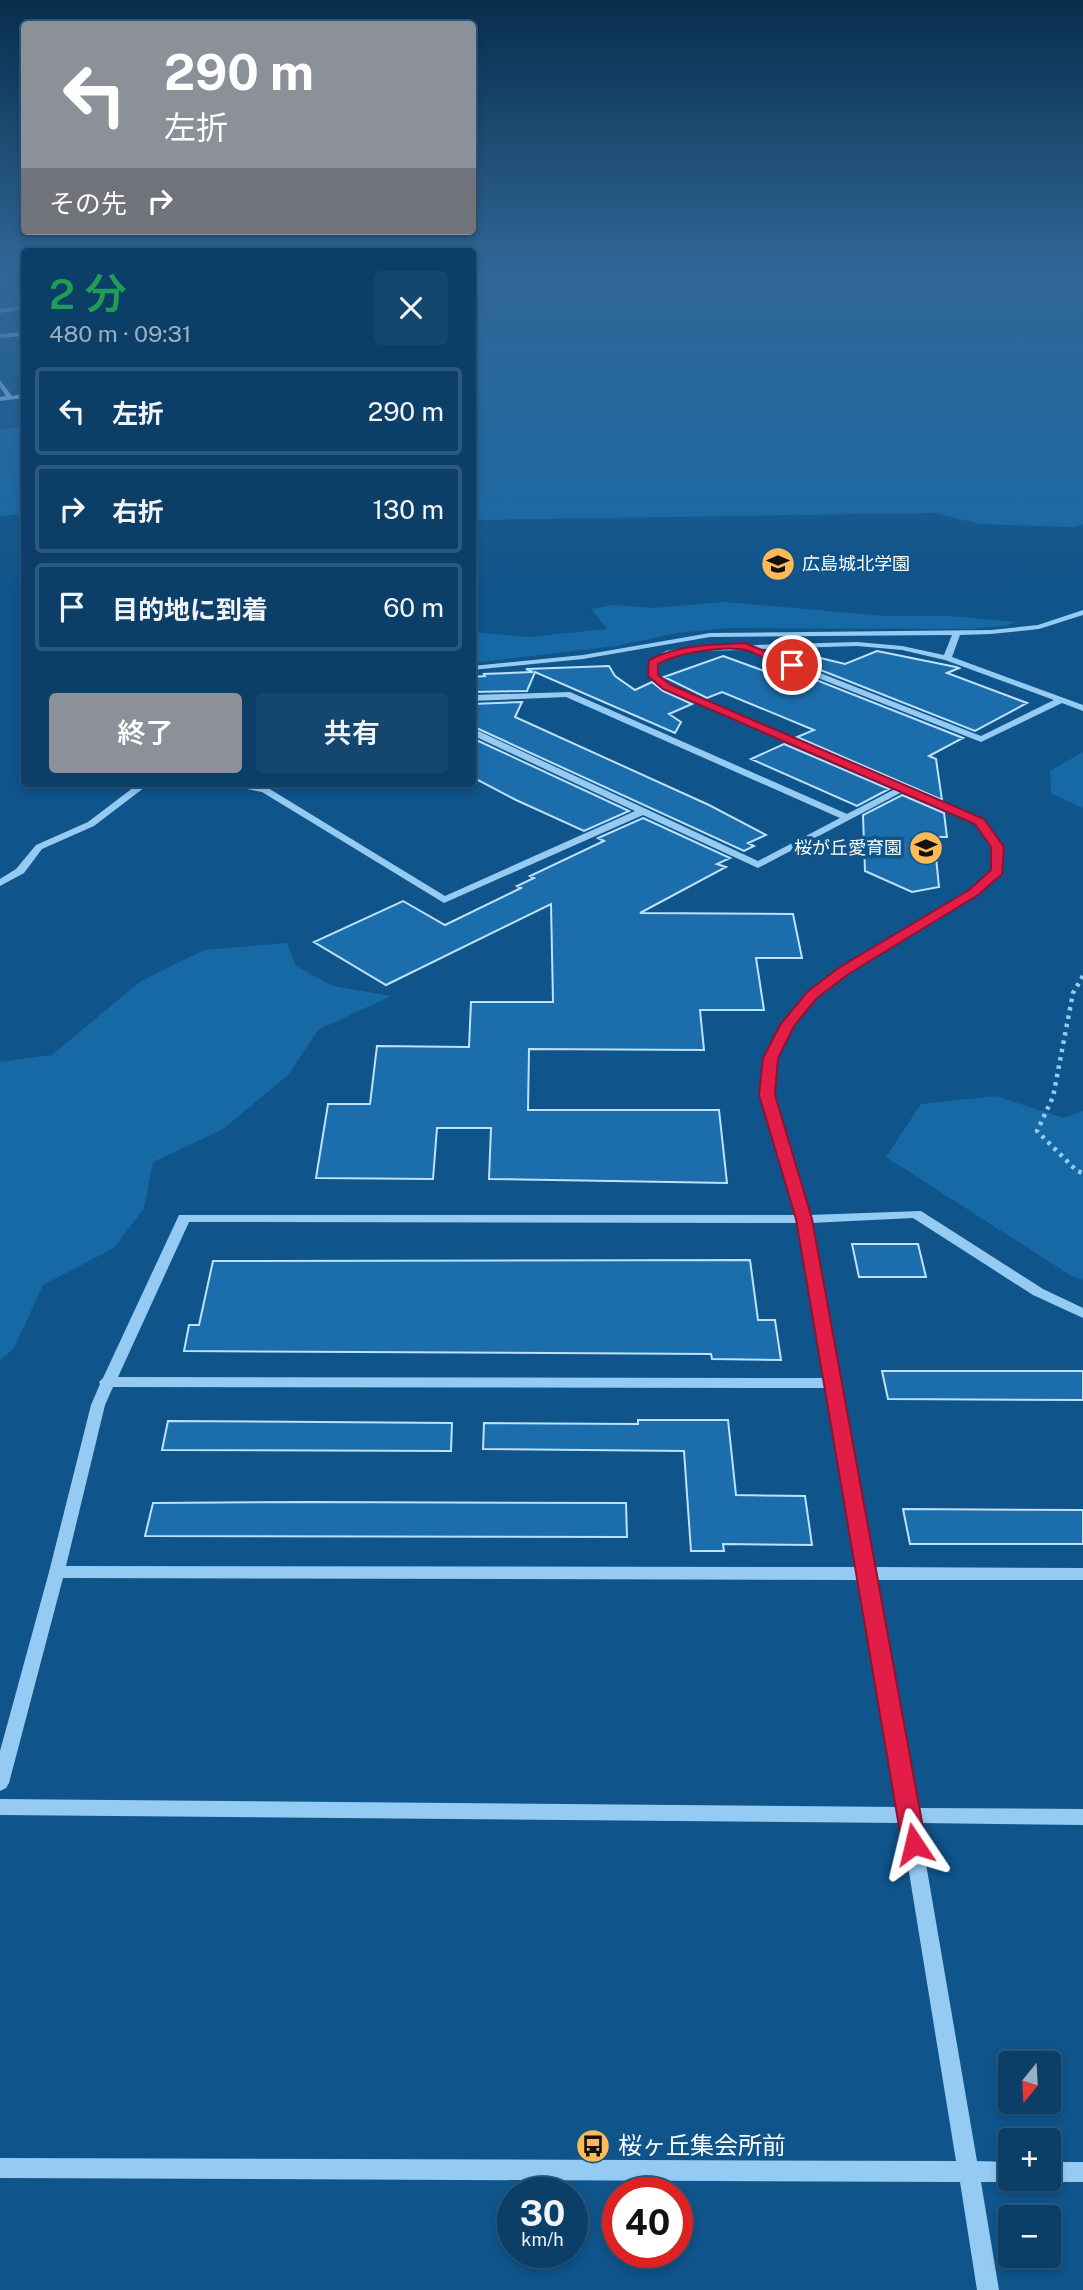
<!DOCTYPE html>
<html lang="ja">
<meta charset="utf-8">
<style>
body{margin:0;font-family:"Public Sans","Noto Sans JP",sans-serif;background:#14466e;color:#f1f3f6;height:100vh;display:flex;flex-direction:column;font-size:26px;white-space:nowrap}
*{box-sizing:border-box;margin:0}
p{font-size:23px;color:#9aafc0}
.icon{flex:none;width:38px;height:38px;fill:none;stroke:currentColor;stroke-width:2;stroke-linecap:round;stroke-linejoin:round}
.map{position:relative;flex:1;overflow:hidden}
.side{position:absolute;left:21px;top:248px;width:455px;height:539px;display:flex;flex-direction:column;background:#0b3f68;border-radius:7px;box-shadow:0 4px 10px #0003,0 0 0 2px #2b587c}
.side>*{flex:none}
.hud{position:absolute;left:21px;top:21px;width:455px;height:214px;border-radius:7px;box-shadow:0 4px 10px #0003,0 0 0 2px #2b587c;background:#8c9099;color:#fff;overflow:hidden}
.needle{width:46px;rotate:198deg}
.tools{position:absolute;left:998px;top:2051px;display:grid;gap:14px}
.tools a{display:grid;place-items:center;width:63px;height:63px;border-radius:7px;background:#0b3f68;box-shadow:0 4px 10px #0003,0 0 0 2px #2b587c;font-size:35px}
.speed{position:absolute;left:497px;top:2177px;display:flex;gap:14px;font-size:35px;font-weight:700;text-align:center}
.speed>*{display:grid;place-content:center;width:91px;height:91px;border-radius:50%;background:#0b3f68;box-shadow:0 4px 10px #0003,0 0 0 2px #2b587c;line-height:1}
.speed small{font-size:18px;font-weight:400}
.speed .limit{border:10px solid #d22;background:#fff;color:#111}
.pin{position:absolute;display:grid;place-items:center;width:60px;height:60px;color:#fff;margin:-30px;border:4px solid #fff;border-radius:50%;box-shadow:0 2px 7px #0007}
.me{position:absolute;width:77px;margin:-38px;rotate:350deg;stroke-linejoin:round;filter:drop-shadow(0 0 5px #0008)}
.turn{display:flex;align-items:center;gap:24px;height:147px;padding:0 28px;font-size:32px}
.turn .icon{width:91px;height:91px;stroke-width:2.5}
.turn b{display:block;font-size:49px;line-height:60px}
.then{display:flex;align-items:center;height:66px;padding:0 28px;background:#0003;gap:14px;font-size:26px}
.round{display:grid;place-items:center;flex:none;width:74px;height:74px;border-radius:7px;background:#14466e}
.head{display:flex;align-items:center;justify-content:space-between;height:119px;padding:0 28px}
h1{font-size:42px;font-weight:600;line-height:52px;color:#1e9e55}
.action{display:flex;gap:14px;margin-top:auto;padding:14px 28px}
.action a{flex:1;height:80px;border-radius:7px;background:#8c9099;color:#fff;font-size:28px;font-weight:600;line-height:80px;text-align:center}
.action a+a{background:#14466e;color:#f1f3f6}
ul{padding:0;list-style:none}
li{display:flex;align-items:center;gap:21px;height:88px;margin:0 14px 10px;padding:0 14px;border:4px solid #2b587c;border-radius:7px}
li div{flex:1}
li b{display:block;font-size:26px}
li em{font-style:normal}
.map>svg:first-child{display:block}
.green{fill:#1769a6}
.building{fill:#1c6dab;stroke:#bce2fd;stroke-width:2}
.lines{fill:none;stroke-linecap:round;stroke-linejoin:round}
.path{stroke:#95cbf2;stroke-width:4.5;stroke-dasharray:3.5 5;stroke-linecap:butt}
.minor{fill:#95cbf2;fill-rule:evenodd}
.route{fill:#e11d48;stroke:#92132f;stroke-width:2}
.labels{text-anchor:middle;stroke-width:7;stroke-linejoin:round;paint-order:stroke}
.far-poi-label{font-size:18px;fill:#fff;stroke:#0f548b;text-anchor:start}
.near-poi-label{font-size:24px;fill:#fff;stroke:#0f548b;text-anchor:start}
</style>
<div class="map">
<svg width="1083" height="2290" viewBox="0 0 1083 2290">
<rect width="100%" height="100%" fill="#0f548b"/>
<path class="green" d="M472,275H1083V524L1072,527L981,524L934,513L473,520Z
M24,426V514L0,516V430Z
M724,602L886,616H950L1015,622L1005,626L970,629L728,628L677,633L616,646L473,663V632L529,637L607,629L591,609L613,605L655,608Z
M1083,752V808L1051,793L1050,771Z
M287,943L296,966L333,986L391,996L318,1030L288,1075L223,1129L153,1162L144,1208L114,1248L43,1285L14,1348L0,1360V1062L52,1055L141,981L204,950Z
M996,1096L1064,1118L1083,1111V1280L1070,1275L886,1157L921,1104Z"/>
<path class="building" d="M877,651L956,667L959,668L947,673L1027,703L975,731L795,660L808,655L845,664Z
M723,656L767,672L781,666L963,738L929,756L936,759L942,800L797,737L814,730L722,692L707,698L664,677Z
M609,666L615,676L635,690L652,682L663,691L692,704L669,714L681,722L675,733L535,672L527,691L472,692V677L485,676L484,674L533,672L526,669Z
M522,702L515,717L709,805L766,835L748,843L754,846L744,851L472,726V704Z
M472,738L629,811L584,831L516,800L472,777Z
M784,744L889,789L857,806L751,759Z
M902,795L944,813L947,837H934L939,887L912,892L865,871L863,815Z
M643,818L730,858L717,864L726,867L640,913L793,914L802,958H756L764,1010H700L704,1050L529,1049L528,1110H719L727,1183L489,1179L491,1128H437L433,1179L316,1178L328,1104H370L377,1046L469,1047L471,1002H553L551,904L386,985L314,942L403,901L445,925L521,888L517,886L534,878L530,876L604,841L598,838Z
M852,1244H918L926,1277H859Z
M750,1260L758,1320H775L781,1360L712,1359L711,1354L184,1351L189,1325H199L213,1261Z
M882,1371H1083V1400L888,1399Z
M638,1420H728L736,1495L805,1496L812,1545L723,1544L724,1551H691L684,1451L483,1449L484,1423L638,1424Z
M168,1421L452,1423L451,1451L162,1450Z
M309,1502L626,1503L627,1537L145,1536L153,1503Z
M903,1509L1083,1510V1544H910Z"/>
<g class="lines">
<path class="path" d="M1083,976L1073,993L1053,1097L1037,1131L1077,1171L1083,1173"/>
<path class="minor" d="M24,306V309L0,313V309Z
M24,332V336L0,338V334Z
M0,380L12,396L24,394V398L0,401V397L6,396L0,387Z
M1083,610V615L1039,629L991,634L960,635L952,657L1083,705V711L1062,703L981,742L747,650L691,651L671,655L657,663V675L670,685L982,820L1003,847L1002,871L978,894L849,972L816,997L792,1026L776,1058L773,1095L809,1215L921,1211L1043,1289L1083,1308V1318L1033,1295L913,1218L811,1223L873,1567L1083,1568V1580H875L916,1808L1083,1809V1825L919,1823L977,2161L1010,2162V2179H1018L1010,2182H981L999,2290H977L960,2182L0,2178V2158L956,2161L901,1823L0,1815V1799L899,1807L859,1580L63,1578L9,1783L6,1788L0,1791V1751L49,1572L91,1405L100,1384L99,1382L103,1378L179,1215H796L761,1095L764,1058L781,1025L808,993L841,968L970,890L992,870L993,847L976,824L902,792L758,868L643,815L444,903L262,792L231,786L229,784H248L268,788L445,896L635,811L472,735V728L758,861L840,818L566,697L472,701V695L570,692L847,814L895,789L664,689L649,676V662L666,651L691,647L857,642L902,646L944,655L952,635L710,637L583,659L472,670V666L583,655L710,633L991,630L1038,625ZM857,646L902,650L945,660L1054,700L981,736L759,649ZM189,1222L798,1223L825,1378L118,1377ZM113,1387L827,1388L857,1567L66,1566L105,1405Z
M138,784H149L94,826L42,849L24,873L0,886V879L16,869L36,845L88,822Z
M1048,2162H1083V2182H1048L1041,2179H1048Z"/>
</g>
<linearGradient id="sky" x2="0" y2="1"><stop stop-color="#082e4c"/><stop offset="0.46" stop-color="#316798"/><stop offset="1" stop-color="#316798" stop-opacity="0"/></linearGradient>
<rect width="1083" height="595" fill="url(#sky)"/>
<path class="route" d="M745,643L798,665C785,673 760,654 746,650C724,645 678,653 658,664V675L671,685L984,819L1004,847L1002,874L978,895L850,973L817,998L794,1026L778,1058L775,1095L812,1219L926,1844L922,1851L914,1854L906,1851L902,1844L796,1219L759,1095L763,1058L780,1025L807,992L840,967L969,890L991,870V847L975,824L663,689L648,676L649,660C680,644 711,645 745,643Z"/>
<defs>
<g id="school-disc" transform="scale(1.75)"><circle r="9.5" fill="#ffba57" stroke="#0f548b"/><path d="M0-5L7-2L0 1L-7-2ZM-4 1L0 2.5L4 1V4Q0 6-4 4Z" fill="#111"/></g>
<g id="bus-disc" transform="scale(1.75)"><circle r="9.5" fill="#ffba57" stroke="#0f548b"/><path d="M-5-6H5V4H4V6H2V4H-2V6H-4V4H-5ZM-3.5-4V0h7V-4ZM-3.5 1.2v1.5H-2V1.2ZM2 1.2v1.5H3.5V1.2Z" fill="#111"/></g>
</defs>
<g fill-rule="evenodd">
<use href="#school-disc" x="778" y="564"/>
<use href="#school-disc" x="926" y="848"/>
<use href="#bus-disc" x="593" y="2146"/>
</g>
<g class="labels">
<g class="far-poi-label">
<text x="802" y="570">広島城北学園</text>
<text x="902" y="854" text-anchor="end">桜が丘愛育園</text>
</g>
<g class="near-poi-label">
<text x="618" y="2154">桜ヶ丘集会所前</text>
</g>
</g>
</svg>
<div class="tools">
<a><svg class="needle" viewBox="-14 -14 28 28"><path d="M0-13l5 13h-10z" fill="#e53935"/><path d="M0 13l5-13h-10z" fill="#9aafc0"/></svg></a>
<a>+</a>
<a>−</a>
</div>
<div class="speed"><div>30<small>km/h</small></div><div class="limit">40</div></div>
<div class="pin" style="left:792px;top:665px;background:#d93025"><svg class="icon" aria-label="arrive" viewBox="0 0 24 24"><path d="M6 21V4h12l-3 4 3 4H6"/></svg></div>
<svg class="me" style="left:914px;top:1844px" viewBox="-20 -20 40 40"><path d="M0-17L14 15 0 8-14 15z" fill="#e11d48" stroke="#fff" stroke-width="4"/></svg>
<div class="hud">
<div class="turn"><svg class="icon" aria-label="left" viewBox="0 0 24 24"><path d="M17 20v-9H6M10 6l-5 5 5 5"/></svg><div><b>290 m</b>左折</div></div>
<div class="then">その先<svg class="icon" aria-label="right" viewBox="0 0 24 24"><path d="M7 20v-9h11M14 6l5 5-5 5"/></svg></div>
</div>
<section class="side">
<div class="head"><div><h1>2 分</h1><p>480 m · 09:31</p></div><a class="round"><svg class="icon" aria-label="close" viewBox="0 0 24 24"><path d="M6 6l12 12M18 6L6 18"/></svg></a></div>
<ul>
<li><svg class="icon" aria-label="left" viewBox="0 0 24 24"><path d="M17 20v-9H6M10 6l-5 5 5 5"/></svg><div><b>左折</b></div><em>290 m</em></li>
<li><svg class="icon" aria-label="right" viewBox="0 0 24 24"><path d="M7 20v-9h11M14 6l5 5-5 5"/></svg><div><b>右折</b></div><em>130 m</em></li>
<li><svg class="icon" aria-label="arrive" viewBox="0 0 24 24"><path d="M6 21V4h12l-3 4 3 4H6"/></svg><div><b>目的地に到着</b></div><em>60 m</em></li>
</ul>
<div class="action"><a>終了</a><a>共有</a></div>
</section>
</div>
